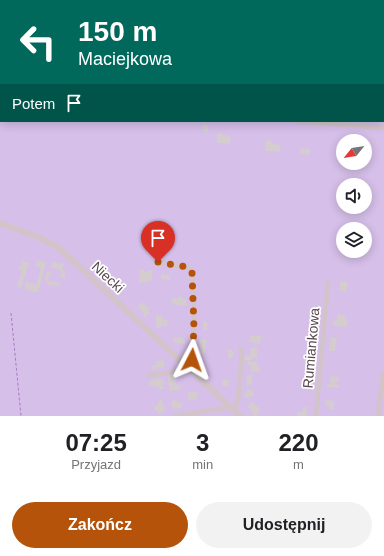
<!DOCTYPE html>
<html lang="pl">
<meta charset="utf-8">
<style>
body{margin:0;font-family:Arial,sans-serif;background:#f2f2f2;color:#202124;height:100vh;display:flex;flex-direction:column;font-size:15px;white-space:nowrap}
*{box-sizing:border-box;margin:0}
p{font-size:13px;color:#757577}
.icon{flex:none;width:22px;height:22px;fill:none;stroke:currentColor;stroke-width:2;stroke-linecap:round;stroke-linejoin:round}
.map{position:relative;height:416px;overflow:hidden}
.panel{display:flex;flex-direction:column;background:#fff;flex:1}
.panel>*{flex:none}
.hud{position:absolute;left:0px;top:0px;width:384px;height:122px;box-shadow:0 2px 10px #0003;background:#00695c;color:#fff;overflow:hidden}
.needle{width:26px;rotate:240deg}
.controls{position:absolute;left:336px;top:134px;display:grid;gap:8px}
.controls a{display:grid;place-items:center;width:36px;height:36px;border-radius:50%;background:#fff;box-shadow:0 2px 10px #0003;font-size:20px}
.pin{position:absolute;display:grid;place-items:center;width:34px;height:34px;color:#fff;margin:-41px -17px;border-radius:50% 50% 50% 0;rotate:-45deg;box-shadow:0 0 4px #0007}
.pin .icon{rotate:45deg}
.me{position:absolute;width:44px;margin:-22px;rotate:4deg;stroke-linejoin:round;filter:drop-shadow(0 0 3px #0008)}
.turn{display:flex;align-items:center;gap:14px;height:84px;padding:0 12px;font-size:18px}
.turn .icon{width:52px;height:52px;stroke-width:2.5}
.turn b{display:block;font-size:28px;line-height:34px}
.then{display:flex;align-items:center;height:38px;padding:0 12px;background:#0003;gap:8px;font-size:15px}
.eta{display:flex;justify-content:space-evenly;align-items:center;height:68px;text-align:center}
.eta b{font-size:24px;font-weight:600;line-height:28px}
.button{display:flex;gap:8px;margin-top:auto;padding:8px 12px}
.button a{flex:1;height:46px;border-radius:24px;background:#b45309;color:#fff;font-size:16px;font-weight:600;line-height:46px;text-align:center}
.button a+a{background:#f2f2f2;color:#202124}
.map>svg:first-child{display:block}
.green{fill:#d6bfe9;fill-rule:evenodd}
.building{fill:#d4ccce}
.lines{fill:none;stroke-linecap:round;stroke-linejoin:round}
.path{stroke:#ac7bc3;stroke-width:1;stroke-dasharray:3 2;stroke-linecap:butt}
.minor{stroke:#d2c4c9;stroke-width:4.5}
.tertiary{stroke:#d2c4c9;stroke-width:6}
.route{stroke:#b45309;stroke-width:7;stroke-dasharray:0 12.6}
.labels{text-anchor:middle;stroke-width:3.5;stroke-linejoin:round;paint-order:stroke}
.street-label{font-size:14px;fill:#58474d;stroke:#fff}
</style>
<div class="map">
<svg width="384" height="416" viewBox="0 0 384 416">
<rect width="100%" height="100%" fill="#ecefed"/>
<path class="green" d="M0,0H384V416H0ZM1,1H383V121H1ZM343,141H365V163H343ZM343,185H365V207H343ZM343,229H365V251H343Z"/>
<path class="building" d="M203,124L208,125V132L203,131Z
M217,132L231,137L230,144L217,143Z
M266,140L272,141V144L281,145L280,152L265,151Z
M301,148L310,149V155L302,154L300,152Z
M37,260L45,262V267L38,293L24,289L26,281L36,285L41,268L36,266Z
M22,261L29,263L21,288L17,286L22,271L19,270Z
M52,262L64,264L62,270H65V278L60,277L61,270L51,268Z
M139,270H144V272H147V271L153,270L152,280H151L150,282L139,283Z
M47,271L51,272L48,281L44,280Z
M161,274L170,275V280L161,279Z
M48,281L60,282L59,286L47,285Z
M340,281L348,282L346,291H339Z
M181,296L182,298L186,299L187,305L177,306V304L172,305V299Z
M142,302L150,309L148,311L150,313L145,317L142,315L144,313L138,307Z
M337,314L345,315V319H347V327L333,326L334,320H337Z
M156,315L163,316V319L168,320L167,326H161V328H156Z
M203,321L208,322L207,330H203Z
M250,336H261L260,344L250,342Z
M178,337L184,338L185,344L173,343V338Z
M330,338H337L335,351H329Z
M200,339L207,340L205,353H200L201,349L199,347Z
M251,348H257V358L253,357L252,360L244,361L245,356H250Z
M227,349L232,350V352H234L232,359L228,358Z
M163,360L165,365L164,367L153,370L152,365H157L156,361Z
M248,361L258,362V367H260V372L250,371L251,365H248Z
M176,374V385L180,384L181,390L170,391L167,375Z
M247,374L253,375L251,385H246Z
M330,376L339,377V381H335V384L339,385V388L327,387V384H331Z
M158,378L163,379L164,385H161L163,386L164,389H159V387L150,386L149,381Z
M223,379L229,380L228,387L222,386Z
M247,389L253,390L254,396L244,398Z
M198,391L197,399L189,401L187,393Z
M162,400L165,409L163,410V413L158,414L157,411H155L154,406L158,405V401Z
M177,400L178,403L181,402L182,408L173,410L171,401Z
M326,400L334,401V410L329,409V406H326Z
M252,402L260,408L258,411L260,412L257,415L258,416H254L252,414L253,412L247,407Z
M303,407H308L307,416H297L298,412H303Z"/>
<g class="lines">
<path class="path" d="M85,1L86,0
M0,95L1,94
M11,313L21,416"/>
<path class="minor" d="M70,0V1
M211,0V1
M383,42H384
M296,121L384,128
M148,375C158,374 180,373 187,367C198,358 193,288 192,272L187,267L158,262
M234,410L238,401L242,351L240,348
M175,416L224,408L229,406
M316,416L328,282
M378,416L383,373"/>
<path class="tertiary" d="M0,223L40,238L58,247L240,416"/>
</g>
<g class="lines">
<path class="route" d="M158,262L187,267L192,272L194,328L192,360"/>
</g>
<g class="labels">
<g class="street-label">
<text transform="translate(108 277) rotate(43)" y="5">Niecki</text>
<text transform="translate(311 348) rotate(-85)" y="5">Rumiankowa</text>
</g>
</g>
</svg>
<div class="controls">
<a><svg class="needle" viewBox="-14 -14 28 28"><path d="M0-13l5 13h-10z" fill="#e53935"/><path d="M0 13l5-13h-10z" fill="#757577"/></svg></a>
<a><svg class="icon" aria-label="sound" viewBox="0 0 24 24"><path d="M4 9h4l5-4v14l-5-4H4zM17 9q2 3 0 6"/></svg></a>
<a><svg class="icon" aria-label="layers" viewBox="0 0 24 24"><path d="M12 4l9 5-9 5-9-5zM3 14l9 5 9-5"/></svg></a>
</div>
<div class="pin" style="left:158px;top:262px;background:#d93025"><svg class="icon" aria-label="arrive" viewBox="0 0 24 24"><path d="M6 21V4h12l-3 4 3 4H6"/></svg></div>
<svg class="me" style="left:192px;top:360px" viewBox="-20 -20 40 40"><path d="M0-17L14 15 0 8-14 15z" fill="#b45309" stroke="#fff" stroke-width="4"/></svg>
<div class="hud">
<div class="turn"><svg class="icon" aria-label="left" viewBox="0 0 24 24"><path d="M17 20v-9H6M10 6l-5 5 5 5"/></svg><div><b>150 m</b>Maciejkowa</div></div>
<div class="then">Potem<svg class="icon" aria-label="arrive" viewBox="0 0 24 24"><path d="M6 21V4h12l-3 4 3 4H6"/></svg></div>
</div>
</div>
<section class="panel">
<div class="eta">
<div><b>07:25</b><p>Przyjazd</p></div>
<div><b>3</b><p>min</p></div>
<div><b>220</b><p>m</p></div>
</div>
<div class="button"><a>Zakończ</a><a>Udostępnij</a></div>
</section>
